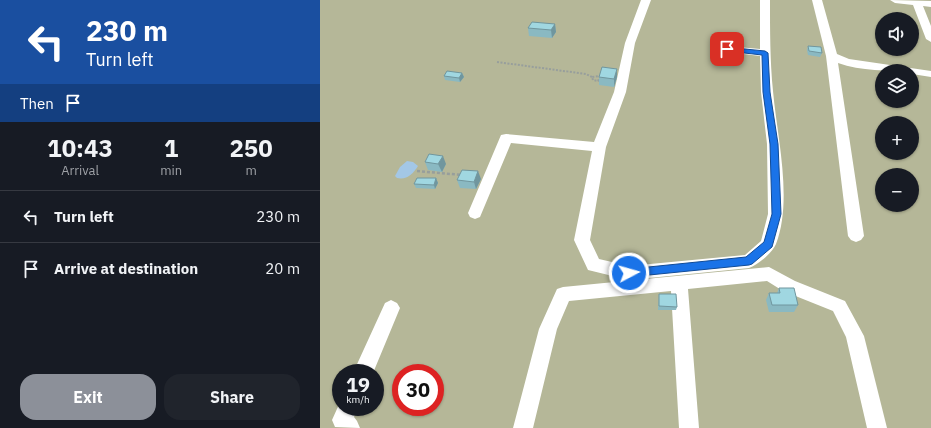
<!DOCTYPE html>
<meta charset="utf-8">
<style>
body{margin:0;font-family:"IBM Plex Sans",sans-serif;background:#20242c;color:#f1f3f6;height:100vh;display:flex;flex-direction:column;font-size:15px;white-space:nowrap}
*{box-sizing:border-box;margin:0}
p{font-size:13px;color:#9ea1a6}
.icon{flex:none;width:22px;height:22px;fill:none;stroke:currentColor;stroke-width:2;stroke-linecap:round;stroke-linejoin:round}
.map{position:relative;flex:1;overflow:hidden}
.details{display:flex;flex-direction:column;background:#171b24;width:320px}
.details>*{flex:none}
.hud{background:#1a4fa0;color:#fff;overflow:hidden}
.fabs{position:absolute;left:555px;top:12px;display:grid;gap:8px}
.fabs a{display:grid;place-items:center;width:44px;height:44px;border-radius:50%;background:#171b24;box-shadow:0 1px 3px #0004;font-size:20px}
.speed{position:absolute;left:12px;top:364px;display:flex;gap:8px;font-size:20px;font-weight:700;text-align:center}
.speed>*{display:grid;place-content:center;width:52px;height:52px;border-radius:50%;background:#171b24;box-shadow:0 1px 3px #0004;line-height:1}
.speed small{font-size:10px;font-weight:400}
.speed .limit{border:6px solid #d22;background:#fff;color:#111}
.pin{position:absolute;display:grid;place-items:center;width:34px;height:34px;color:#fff;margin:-17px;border-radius:8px;box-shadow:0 2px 6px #0006}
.me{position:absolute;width:44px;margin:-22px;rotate:84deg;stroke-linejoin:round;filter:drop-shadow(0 0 3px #0008)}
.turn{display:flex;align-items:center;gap:14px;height:84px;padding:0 20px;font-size:18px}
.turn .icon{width:52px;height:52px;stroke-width:2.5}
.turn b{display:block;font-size:28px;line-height:34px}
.then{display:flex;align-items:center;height:38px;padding:0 20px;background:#0003;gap:8px;font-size:15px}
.eta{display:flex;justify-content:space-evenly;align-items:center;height:68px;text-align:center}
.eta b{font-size:24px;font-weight:700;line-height:28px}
.primary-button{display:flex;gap:8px;margin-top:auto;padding:8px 20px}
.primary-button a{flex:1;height:46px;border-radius:16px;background:#8c9099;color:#fff;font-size:16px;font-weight:700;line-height:46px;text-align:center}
.primary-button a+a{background:#20242c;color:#f1f3f6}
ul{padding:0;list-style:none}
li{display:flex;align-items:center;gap:12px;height:52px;padding:0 20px;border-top:1px solid #363941}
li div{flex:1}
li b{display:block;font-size:15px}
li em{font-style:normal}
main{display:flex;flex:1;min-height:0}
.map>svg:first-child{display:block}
.green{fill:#b5b798;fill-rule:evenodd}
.water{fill:#a3c7e6}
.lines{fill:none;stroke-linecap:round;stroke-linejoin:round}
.path-far1{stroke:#979e9c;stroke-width:2;stroke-dasharray:2 1.5;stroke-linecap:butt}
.path{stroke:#979e9c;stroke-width:2.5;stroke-dasharray:3 2;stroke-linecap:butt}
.minor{fill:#fff;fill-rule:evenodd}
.wall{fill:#8ab9c2}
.shaded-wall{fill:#70969e}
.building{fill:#a0d7e1;stroke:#70969e}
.route{fill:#1a73e8;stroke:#114b97}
</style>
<main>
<section class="details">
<div class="hud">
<div class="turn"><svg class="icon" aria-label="left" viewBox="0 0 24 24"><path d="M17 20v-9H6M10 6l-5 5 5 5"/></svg><div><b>230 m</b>Turn left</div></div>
<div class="then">Then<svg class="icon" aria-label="arrive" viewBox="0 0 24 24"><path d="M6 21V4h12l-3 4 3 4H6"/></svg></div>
</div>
<div class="eta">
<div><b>10:43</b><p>Arrival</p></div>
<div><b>1</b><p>min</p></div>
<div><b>250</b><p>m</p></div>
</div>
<ul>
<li><svg class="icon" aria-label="left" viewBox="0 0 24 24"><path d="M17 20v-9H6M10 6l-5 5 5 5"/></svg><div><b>Turn left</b></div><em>230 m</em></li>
<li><svg class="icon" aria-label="arrive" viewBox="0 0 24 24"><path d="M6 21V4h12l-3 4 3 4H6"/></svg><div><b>Arrive at destination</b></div><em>20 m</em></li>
</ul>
<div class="primary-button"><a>Exit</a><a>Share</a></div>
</section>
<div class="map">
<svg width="611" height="428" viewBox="0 0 611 428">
<rect width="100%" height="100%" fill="#d9e1df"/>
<path class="green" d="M0,0H611V428H0ZM562,19H592V49H562ZM562,71H592V101H562ZM562,123H592V153H562ZM562,175H592V205H562ZM21,373H55V407H21ZM81,373H115V407H81Z"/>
<path class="water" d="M87,161L93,162L98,166C93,174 87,180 77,178L75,176L80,167Z"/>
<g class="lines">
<path class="path-far1" d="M177,62L266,74L272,77
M280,76L278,81L273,80L272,77Z"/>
<path class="path" d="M97,171L142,175"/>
<path class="minor" d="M321,0H331L315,43L306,92L286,147L270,240L279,259L309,266L425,255L441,241L448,214L447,144L441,92L440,56L407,52L402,49L407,46L440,49V0H450C450,30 450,61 453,91C457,137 473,200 456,244C452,253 438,265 429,268L309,280L268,270L254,240L272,151L191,143L160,217L155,219L150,217L148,213L181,135L186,134L274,142L294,92L305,43Z
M492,0H502L517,54L529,59L611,71V77L592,74V71C568,71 541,71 518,63L544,236L541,240L536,242L531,240L528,236L506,56Z
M570,0L611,1V7L603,6L611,26V42L606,39L593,5L575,3Z
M449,267L475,281L525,301L544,336L567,428H547L526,337L513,311L463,291L447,281L368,289L379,428H359L351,291L249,301L237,329L213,428H193L219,329L237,289L243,287Z
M71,300L77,303L80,308L53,373H33L65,303Z
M21,400V407H38L34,417L37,421L40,428L15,427L12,420Z"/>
</g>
<path class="wall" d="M235,24L236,32L232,38L209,36L208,28Z
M488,46L502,53L500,57L488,55L487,50Z
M142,73L144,77L140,82L125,80L124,76Z
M279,77H297L294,87L279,85Z
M105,162L126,164L122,172L108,170Z
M116,178L118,183L115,189L96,188L94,184Z
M161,179L156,189L140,188L137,180Z
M459,288L478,305L474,312H449L446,300L449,293H457Z
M339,294L357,307L356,310H338Z"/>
<path class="shaded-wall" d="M235,24L236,32L232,38L231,30Z
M297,69V77L294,87V79Z
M142,73L144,77L140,82L139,78Z
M123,156L126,164L122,172L118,164Z
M158,171L161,179L156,189L154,182Z
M116,178L118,183L115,189L114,185Z"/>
<path class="building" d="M212,22L235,24L231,30L208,28Z
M488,46L501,47L502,53L489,51Z
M282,67L297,69L294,79L279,77Z
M127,71L142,73L139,78L124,76Z
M109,154L123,156L118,164L105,162Z
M142,170L158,171L154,182L137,180Z
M97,178H116L114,185L94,184Z
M459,288H474L478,305H452L449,293H460Z
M339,294H356L357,307L339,306Z"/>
<path class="route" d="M405,47L445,51L448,53L450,92L458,144L461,214L452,247L432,264L429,265L309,277L306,276L304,273L306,270L309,269L426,257L444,242L452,214L450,144L443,92L442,55L407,51L405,50Z"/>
</svg>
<div class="fabs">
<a><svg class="icon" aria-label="sound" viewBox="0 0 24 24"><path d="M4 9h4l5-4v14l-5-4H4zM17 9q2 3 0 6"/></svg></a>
<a><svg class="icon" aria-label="layers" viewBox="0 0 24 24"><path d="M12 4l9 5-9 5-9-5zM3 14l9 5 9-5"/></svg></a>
<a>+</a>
<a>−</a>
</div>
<div class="speed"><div>19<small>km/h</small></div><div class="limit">30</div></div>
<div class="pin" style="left:407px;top:49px;background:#d93025"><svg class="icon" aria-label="arrive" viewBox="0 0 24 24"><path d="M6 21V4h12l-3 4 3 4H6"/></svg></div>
<svg class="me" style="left:309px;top:273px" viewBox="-20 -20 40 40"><circle r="17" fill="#1a73e8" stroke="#fff" stroke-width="3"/><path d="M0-11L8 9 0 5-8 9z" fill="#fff"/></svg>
</div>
</main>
